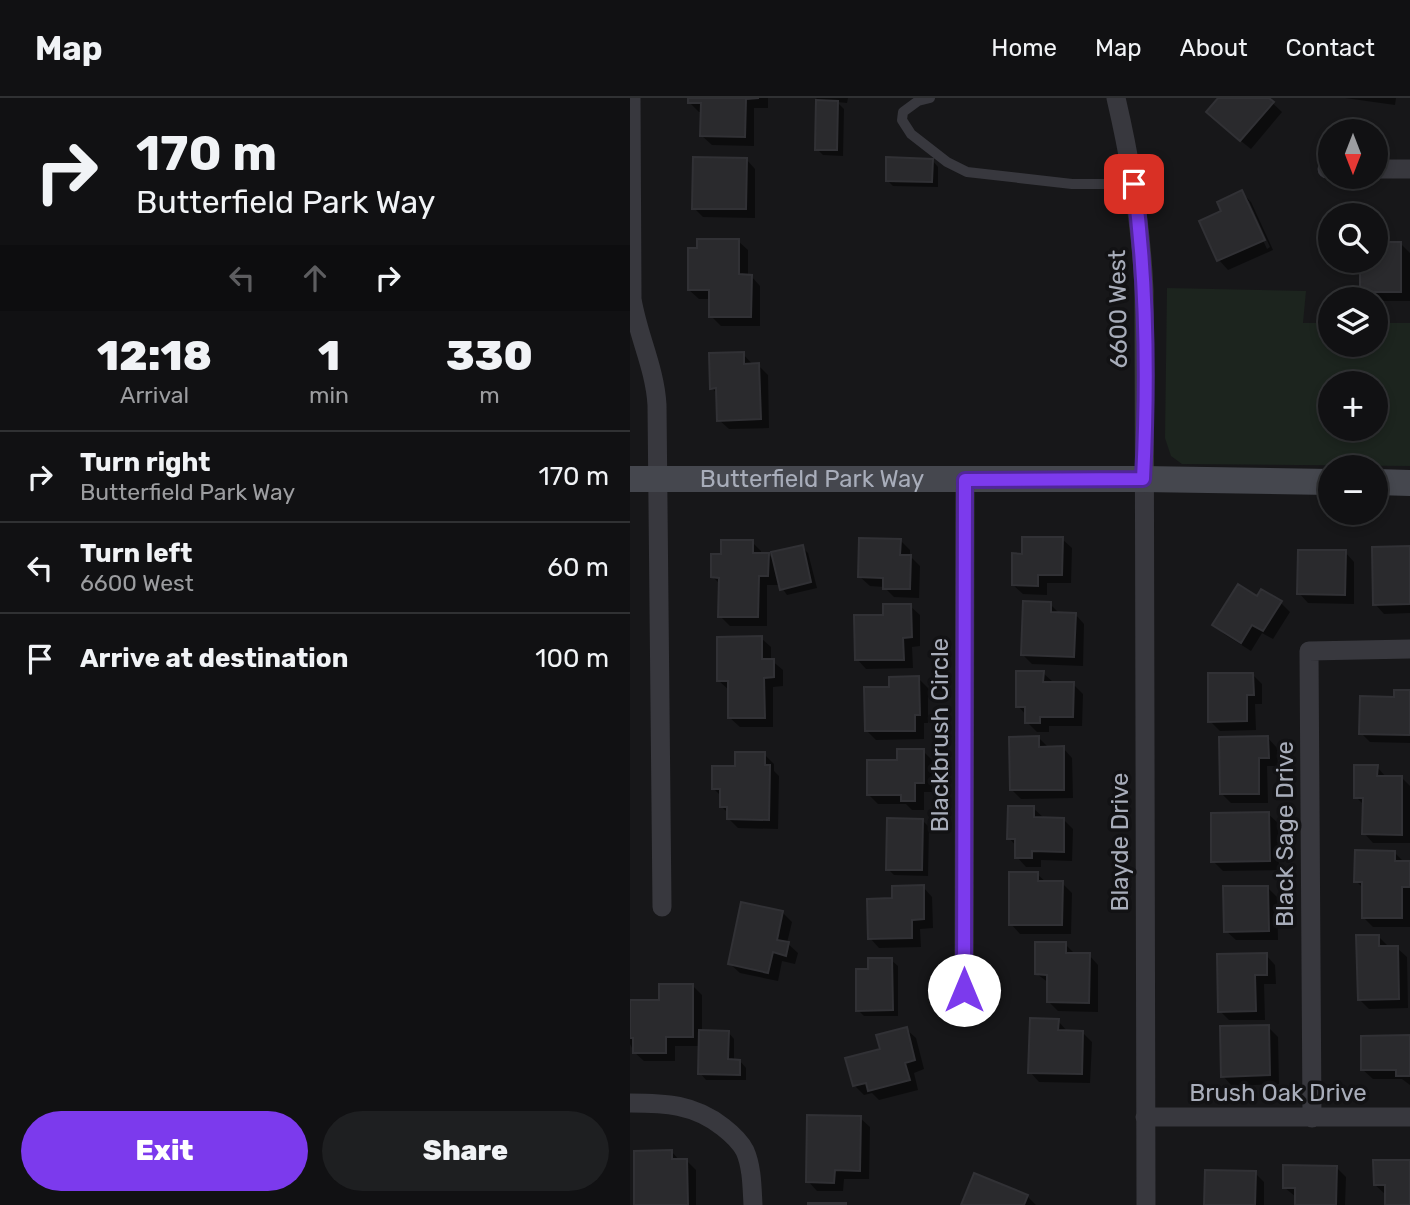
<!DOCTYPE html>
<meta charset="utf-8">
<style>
body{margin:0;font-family:Rubik,sans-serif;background:#1e1f21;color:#f1f3f6;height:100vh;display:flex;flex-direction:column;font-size:26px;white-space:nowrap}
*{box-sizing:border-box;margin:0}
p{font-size:23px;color:#9c9da0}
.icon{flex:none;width:38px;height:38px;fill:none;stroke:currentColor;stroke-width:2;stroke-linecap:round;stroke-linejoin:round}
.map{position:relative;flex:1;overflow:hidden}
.details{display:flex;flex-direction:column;background:#111113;width:630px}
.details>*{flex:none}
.banner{background:#111113;color:#f1f3f6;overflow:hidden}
.needle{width:46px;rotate:180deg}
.buttons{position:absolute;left:688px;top:21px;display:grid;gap:14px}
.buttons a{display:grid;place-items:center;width:70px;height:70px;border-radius:50%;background:#111113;box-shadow:0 4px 10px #0003,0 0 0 2px #303133;font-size:35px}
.pin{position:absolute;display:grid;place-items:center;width:60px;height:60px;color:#fff;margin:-30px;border-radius:14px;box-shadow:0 4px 10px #0006}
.me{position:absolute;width:77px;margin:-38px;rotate:0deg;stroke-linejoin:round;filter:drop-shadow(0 0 5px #0008)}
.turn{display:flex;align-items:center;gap:24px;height:147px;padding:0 21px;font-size:32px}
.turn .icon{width:91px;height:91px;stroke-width:2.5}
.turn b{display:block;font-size:49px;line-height:60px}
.lanes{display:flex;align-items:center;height:66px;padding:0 21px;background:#0003;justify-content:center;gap:35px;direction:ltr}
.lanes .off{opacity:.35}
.eta{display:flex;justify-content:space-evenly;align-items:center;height:119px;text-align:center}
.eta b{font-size:42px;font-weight:800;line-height:49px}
.action{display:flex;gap:14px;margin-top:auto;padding:14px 21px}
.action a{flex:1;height:80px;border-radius:42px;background:#7c3aed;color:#fff;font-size:28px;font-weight:800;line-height:80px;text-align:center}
.action a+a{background:#1e1f21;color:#f1f3f6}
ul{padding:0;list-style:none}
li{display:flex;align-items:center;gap:21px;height:91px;padding:0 21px;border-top:2px solid #303133}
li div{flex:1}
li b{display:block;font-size:26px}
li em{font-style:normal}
header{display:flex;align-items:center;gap:42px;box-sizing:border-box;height:98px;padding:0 35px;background:#111113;border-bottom:2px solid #303133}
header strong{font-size:33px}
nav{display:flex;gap:38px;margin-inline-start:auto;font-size:24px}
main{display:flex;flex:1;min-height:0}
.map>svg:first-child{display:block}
.green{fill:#1c241e;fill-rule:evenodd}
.shadow{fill:#0007;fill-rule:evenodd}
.building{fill:#2a2a2d;stroke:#313135;stroke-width:2}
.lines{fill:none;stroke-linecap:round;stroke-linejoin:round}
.lane{stroke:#38383e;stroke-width:10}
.street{stroke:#38383e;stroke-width:19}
.secondary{stroke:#45474e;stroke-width:26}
.route-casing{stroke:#51269a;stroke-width:18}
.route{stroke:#7c3aed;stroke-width:12}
.labels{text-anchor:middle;stroke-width:7;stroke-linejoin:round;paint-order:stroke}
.street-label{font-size:24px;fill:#a8adba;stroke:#121214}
</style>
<header>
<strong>Map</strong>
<nav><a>Home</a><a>Map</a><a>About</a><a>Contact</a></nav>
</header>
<main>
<section class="details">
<div class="banner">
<div class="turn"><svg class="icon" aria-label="right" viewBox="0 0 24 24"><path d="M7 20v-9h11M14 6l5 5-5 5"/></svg><div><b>170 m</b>Butterfield Park Way</div></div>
<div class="lanes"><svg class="icon off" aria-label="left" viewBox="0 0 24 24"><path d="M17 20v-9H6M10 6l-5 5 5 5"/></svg><svg class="icon off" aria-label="ahead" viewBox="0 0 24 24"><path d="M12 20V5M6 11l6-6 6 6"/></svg><svg class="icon" aria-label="right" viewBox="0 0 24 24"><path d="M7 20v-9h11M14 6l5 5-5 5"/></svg></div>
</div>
<div class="eta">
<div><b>12:18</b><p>Arrival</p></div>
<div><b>1</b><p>min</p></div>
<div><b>330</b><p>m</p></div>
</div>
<ul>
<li><svg class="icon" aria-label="right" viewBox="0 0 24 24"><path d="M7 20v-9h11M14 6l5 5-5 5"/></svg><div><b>Turn right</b><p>Butterfield Park Way</p></div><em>170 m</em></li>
<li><svg class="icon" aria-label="left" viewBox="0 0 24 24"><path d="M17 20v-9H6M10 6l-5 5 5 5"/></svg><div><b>Turn left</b><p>6600 West</p></div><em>60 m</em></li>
<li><svg class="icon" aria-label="arrive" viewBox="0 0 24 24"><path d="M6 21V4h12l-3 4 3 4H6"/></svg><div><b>Arrive at destination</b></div><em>100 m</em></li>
</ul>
<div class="action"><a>Exit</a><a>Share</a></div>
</section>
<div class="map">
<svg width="780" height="1107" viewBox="0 0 780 1107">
<rect width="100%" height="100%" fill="#171719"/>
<path class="green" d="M537,190L676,193L673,225H700V247H746V225H780V368L552,366L541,358L535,340ZM700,285H746V331H700Z"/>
<path class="shadow" d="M59,0H138V10H124V48L82,47L72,38L73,14H69L59,4Z
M186,0H218L217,5L207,4L214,11L213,58L193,57L187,51L190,4Z
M590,0H637L652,14L621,51L587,24Z
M715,0H766L765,7Z
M116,61L125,71V120L73,119L64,110Z
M302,62L308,69V89L263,88L257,82Z
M612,95L621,104L643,152L598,172L589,162L571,124L594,113ZM615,103H619L640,149L637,151Z
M108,143L118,152V178H121L130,188V228H91L81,218V201H69L59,192Z
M746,146H771L780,155V203H746L740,201L732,193V163H746Z
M113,256L123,267H128L138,277L139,330L99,331L89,322L88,297L82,290Z
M432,441L442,450L441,485H417V497L393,496L383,487L393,457Z
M270,442L280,452V458L290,468L289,500L264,499L254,489L240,488L230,479Z
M122,444L131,453V456H138L145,463L172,449L178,455L187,490L157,497L150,487H137V528H100L90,518V486L83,479L93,457Z
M780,450V515L754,516L745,506Z
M715,454L724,464V506L678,505L669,495Z
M627,500L651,505L660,514L643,541L632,535L621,553L594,536L585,527Z
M420,506L430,516H445L454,526L453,568L402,566L393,557Z
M280,508L290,517V548L282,549L283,570L236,571L227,561L255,519Z
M131,540L141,549V562L153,572V588L143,589V629H110L100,620V593L89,583Z
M413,575L423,584L443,586L453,596L452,628H419V634H407L397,624V618L388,608Z
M622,576L632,586V606H625L626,632L590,633L580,623Z
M288,580L298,590V625H294V641L246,642L236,632L261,590Z
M780,594V645L740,644L731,635L766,601Z
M409,640L419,650H433L442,660L443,700L391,701L382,692Z
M638,640L647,650L648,668H637L638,705H601L592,696Z
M293,653L303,663V694H294V712H282L276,706H248L238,696L269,664Z
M134,656L144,666V673L149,678L148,731L108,730L99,721V716L92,709V699L84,691L106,670Z
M747,669L756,679L772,680L780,688V745H743L734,735V707L726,699Z
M403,710L413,719L433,721L443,731L442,763L411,762V769H396L387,759V749L379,740Z
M638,716L648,725L649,772L593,773L583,763Z
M292,722L299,729L298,778L264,777L258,771Z
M764,754L774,764H780V829H743L733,819L734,791L726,783Z
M407,776L417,785H432L442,795L441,836H390L381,826Z
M293,789L302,799L303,830L290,831L291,849L249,850L240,840L264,802Z
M637,789L647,799L648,842H606L596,833Z
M152,814L162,824L157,845L168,855L165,866L152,863L148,883L110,875L100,866Z
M748,838L758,848L767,850L777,859L778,910L739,911L729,901Z
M435,846L445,856L459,857L468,867V914L428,913L419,904V885L407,876Z
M636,857L645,867L646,886H634L635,922H599L590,913Z
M261,862L268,868V918H234L228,912L240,873Z
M62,887L72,897V934H98L104,941V963H110L116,970V982H76L70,975V948H45V963H14L4,954L0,946V903H30Z
M428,923L437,933L452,934L462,944L460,985L409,984L400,974Z
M638,929L648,939L649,986L602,988L593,978Z
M276,931L286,940L294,971L284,975L288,992L249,1002L242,995L234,997L224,987L252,952Z
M780,939V987L772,981H743L733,972Z
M230,1020L240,1029L239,1081H214L213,1093H187L178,1083Z
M42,1054L50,1063L56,1062L66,1072V1107H6Z
M780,1064V1107H757L755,1096L745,1087Z
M706,1069L716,1079L715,1107H666V1099L655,1090Z
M625,1075L634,1084V1107H576Z
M397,1098L406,1107H333Z"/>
<path class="building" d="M58,0H129L116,1L115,39L70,38L71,5H58Z
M588,0H639L644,4L610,43L576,14Z
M186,2L208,3L207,52H185Z
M63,59L117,60L116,111H62Z
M256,59L303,61L302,84L256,83Z
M612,92L635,142L587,163L569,123L591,113L587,104Z
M67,141H109V176L122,177L121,219H79V192H58V150H67Z
M746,144H771V194H730V163H746Z
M114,254V266L129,265L131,321L87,323L86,290L80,291L79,255Z
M392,439H433L432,477H408V488L382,487V455L392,456Z
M229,440L271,441L270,457H281L280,491H253V480L228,479Z
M91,442H123V455H139L138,478H129L128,519H88L89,480L81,479V456H91Z
M173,447L181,484L150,492L141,454Z
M780,448V506L743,507L742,449Z
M668,452H716L715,497L667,496Z
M608,486L627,498L631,491L652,503L633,533L622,527L611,545L582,527Z
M393,503L421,504V514L446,515L444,559L391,557Z
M253,506H281L282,539L273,540L274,562H225L224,517H253Z
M132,538V561H144V579L134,580L135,620H98V583H87V539Z
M386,573H414L413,584H444L443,619H410V625H395V609H386Z
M578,575H623L624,597H617V623L578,624Z
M289,578L290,617H285V633H235L234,589H259V579Z
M764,592H780V637L729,636L730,598L764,599Z
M409,638V649L434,648V692H380L379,639Z
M638,638L639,660H629V696H590L589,639Z
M267,651H294V685H285V703H271V697H237V662H267Z
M105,654H135V667H140L139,722L97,721V709H90V691H82V668H105Z
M724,667H748L747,678H772V737L732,736L733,700H724Z
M378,708H404V719L434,720V754L402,753V760H385V741H377Z
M639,714L640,763L581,764V715Z
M257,720L293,721L292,772H256Z
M725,752L765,753V763H780V789H772V820H732V784H724Z
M379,774H408V783H433L432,827H379Z
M294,787V821L282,822V840L238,841L237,801L262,800V788Z
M593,788H638L639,833L594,834Z
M111,804L153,813L147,842L159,844L156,858L143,854L138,875L98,866Z
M726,837H749V848H768L769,901L728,902Z
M405,844H436V855H460L459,905L417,904V877L405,876Z
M637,855V877H625L626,913L588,914L587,856Z
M238,860H262L263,912L226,913V871H238Z
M29,886H63V939H36V955H3V940H0V902H29Z
M400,920L429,921L428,932L453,933L452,976L398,975Z
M639,927L640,977L591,979L590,928Z
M277,929L285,962L275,965L280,982L238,993L236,985L223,988L215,960L250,951L246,937Z
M69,932L99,933L98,961L110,962V977L68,976Z
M780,937V978H766V972H731V938Z
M177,1017L231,1018L230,1073L205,1072L204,1085L176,1084Z
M42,1052V1061H57L58,1107H4V1053Z
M743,1062H780V1107H755V1087H744Z
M653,1067L707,1068L706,1107H665V1090H653Z
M575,1072L626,1073L625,1107H574Z
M344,1075L398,1097L394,1107H331Z
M178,1105H216V1107H178Z"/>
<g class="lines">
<path class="lane" d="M300,0L288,3L273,14L272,22L281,36L317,64L337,74L442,86H504"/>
<path class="street" d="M1,0L2,201C8,238 25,270 27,307L32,809
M486,0C501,64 511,127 514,192L516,1107
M697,71H700
M746,71H780
M334,892L335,382
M0,1005C35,1005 64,1006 93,1029C102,1036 110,1043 115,1053C122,1069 122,1089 123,1107
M515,1019H780
M682,1020L679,553L780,551"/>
<g class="secondary">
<path id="s1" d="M0,381H513L700,384"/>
<path d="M746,384L780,385"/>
</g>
</g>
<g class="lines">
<g class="route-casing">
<path id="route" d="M334,892L335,382L513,381C518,283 517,183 504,86"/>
</g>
<use href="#route" class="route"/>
</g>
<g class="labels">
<g class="street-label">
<text transform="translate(488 211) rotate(-91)" y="8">6600 West</text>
<text dy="8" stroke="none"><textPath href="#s1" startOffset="182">Butterfield Park Way</textPath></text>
<text transform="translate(310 637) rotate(-90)" y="8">Blackbrush Circle</text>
<text transform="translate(655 736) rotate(-90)" y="8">Black Sage Drive</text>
<text transform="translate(490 744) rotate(-90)" y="8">Blayde Drive</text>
<text x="648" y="1003">Brush Oak Drive</text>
</g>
</g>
</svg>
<div class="buttons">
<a><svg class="needle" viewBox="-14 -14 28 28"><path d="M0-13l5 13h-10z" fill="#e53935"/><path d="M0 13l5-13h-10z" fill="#9c9da0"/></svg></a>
<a><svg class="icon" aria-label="search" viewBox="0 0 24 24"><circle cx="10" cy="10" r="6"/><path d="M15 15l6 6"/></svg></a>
<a><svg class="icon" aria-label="layers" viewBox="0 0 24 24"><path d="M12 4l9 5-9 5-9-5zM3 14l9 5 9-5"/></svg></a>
<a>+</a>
<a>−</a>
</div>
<div class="pin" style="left:504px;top:86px;background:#d93025"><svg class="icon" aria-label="arrive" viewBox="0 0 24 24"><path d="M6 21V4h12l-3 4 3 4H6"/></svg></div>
<svg class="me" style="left:334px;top:892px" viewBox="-20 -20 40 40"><circle r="19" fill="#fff"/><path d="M0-13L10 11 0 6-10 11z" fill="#7c3aed"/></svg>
</div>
</main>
